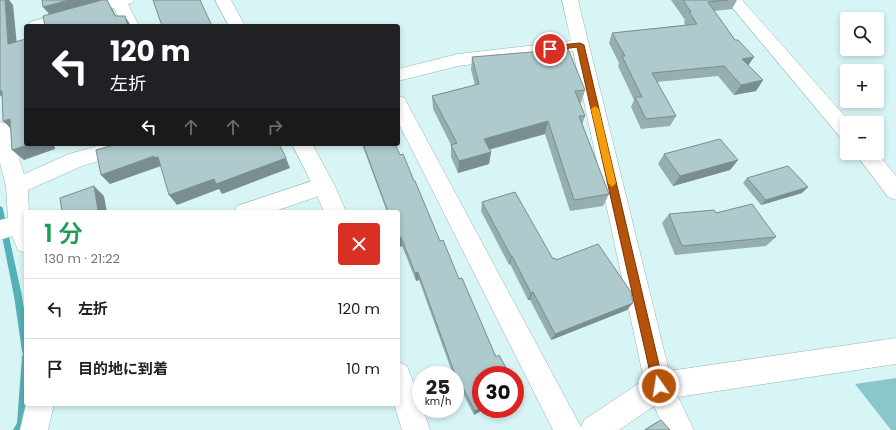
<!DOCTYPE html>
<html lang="ja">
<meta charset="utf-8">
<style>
body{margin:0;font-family:Poppins,"Noto Sans JP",sans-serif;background:#f6f6f6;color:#202124;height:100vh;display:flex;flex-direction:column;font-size:15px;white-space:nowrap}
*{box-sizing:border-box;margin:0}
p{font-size:13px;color:#757577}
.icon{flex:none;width:22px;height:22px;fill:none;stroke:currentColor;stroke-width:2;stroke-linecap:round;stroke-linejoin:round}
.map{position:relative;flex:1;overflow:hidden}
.drawer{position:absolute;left:24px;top:210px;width:376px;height:196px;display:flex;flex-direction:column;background:#fff;border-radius:4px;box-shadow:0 2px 6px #0003}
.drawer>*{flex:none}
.banner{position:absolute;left:24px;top:24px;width:376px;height:122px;border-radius:4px;box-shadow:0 2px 6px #0003;background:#202124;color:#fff;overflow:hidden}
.tools{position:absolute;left:840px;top:12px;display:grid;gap:8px}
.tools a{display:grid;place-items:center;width:44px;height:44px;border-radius:4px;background:#fff;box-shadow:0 2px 6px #0003;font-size:20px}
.speed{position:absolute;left:412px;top:366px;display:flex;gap:8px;font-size:20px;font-weight:700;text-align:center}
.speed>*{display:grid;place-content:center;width:52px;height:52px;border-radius:50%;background:#fff;box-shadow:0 2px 6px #0003;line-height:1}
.speed small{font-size:10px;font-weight:400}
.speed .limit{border:6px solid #d22;background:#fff;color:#111}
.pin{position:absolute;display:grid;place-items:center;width:34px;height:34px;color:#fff;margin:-17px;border:2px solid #fff;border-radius:50%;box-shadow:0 1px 4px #0007}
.me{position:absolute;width:44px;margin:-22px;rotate:347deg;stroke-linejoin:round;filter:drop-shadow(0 0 3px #0008)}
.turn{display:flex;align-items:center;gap:14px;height:84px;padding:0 20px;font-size:18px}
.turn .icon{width:52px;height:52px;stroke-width:2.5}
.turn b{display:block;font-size:28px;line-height:34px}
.lanes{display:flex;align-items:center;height:38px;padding:0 20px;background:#0003;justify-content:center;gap:20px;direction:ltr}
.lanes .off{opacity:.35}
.round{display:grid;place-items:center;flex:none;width:42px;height:42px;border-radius:4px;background:#f6f6f6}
.summary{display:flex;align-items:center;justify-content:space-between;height:68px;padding:0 20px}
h1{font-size:24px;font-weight:600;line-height:30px;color:#1e9e55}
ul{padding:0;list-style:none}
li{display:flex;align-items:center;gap:12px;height:60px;padding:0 20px;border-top:1px solid #e0e0e0}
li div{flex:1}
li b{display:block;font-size:15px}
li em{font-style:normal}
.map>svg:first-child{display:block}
.green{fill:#89c7cc}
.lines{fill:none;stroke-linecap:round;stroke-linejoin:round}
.stream{fill:#55b1b8;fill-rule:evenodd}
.minor-casing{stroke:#97b3b4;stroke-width:1}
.tertiary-casing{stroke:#97b3b4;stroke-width:1}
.minor{fill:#fff;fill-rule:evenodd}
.tertiary{fill:#fff;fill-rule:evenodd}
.wall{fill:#96aeaf}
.shaded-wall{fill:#7a8d8f}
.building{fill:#aecacc;stroke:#7a8d8f}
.route{fill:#b45309;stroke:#753606}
.slow{fill:#f59e0b}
</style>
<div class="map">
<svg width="896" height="430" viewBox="0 0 896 430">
<rect width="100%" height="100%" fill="#d8f5f6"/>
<path class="green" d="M896,378V430H891L855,384Z"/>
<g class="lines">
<path class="stream" d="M0,206L2,207L3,209L22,296L26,323L27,404L25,424L23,430H13L17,423L22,357L23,354L22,351L14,296L0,226Z"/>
<g class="minor-casing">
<path id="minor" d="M109,0H134L132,3L128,4L139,26H123L114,8L54,26H28L30,22Z
M562,0H578L669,371L896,338V364L678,397L694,430H665L654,406L619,430H553L398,122V96L405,98L407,103L581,427L584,420L644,380L573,51L458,66L398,81V69L458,54L571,41Z
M726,0H742L851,123H847V139L840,137Z
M0,122L7,124L10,129L24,174L69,154L104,144H140L137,149L82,166L28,190L29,212H26V253L18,250L12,236L0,240V220L8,218L6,186L0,163Z
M855,153H877L896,176V200L888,197Z
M324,177L331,180L335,186L331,192L272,212H234L237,206Z
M26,404H54L48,430H20Z"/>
</g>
<g class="tertiary-casing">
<path id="tertiary" d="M215,0H231L245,26H229Z
M292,144H312L335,186L346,212H324L313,186Z
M398,362L407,366L421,403V409H423L430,430H402L394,404H398Z"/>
</g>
<use href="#minor" class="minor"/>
<use href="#tertiary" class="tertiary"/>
</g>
<path class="wall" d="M671,0H737L732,9L714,11L735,40L754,57L748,65L763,80L756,91L734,95L718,76L657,82L676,116L670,126L641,129L631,107L634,100L618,66L619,63L609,43L612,33L685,25L684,22L685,20Z
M472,57L585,90L581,103H580L585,116L582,125L609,194L603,206L570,211L545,134L489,150L491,152L489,164L458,173L451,157V145L433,109L432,96L475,85L471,70Z
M362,144H395L481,409L474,415L455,378V375H453L419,280L416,281L402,246L399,247L398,243V212H387Z
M664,154L738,160L730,170L673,186L658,164Z
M747,178L802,193L761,205L743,183Z
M482,202L553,259L556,260L627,310L551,340L530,300H528L510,264L509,265L481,211Z
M716,213L776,237L766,246L675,255L662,223L669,214Z
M661,420L670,430H644L653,424Z"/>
<path class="shaded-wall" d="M5,0H9L13,5L18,55L8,44Z
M69,0H103L50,15L43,7Z
M107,0L113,10L121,26L115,16Z
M125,16L131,26H128Z
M754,57L747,67L742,59Z
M763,80L756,91L734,95L741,85Z
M0,91H2L8,103L0,95Z
M10,119L15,132L3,121Z
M548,121L545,134L482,151L484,139Z
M30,144H54L55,149L24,160L12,150Z
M491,152L489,164L458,173L459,161Z
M154,156L158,157L161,166L110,184L101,175Z
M286,158L290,168L222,194L219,189L177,205L169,195L214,179Z
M738,160L730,170L673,186L680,176Z
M94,186L104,196L107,212H94Z
M808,187L802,193L761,205L766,200Z
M401,237L402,246L399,247L398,238Z
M511,256H512L510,264L509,265Z
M418,272L419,280L416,281L415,273Z
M533,292L530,300H528L531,293Z
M633,303L627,310L551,340L555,334Z
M481,407V409H485L474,415L475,411Z"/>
<path class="building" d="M0,0H5L8,44L26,39V144H30L12,150L10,119L3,121L2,91H0Z
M42,0H69L43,7Z
M102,0H107L115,16H125L128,26H45L43,16Z
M153,0H200L212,26H162Z
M683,0H728L708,2L735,40H738L754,57L742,59L763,80L741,85L724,66L652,73L676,116L646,119L635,97H642L622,56H625L612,33L697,24L689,12H691Z
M568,49L585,90L575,91L585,116H579L609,194L574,200L548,121L484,139L491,152L459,161L451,145L457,143L432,96L479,84L472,57Z
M720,139L738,160L680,176L664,154Z
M117,144H279L286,158L216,184L214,179L169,195L158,157L154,158V156L101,175L96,150Z
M363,144H395L400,155L403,154L414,181H415L440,241L443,240L459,279L462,278L496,357L499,355L510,375H481V407L475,411L453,369L418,272L415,273L401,237L398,238V212H388Z
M788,166L808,187L766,200L747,178Z
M94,186L98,210L94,212H62L60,198Z
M515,192L553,259L555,258L556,260L598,244L631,292L633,303L555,334L533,292L531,293L512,256H511L482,202Z
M752,204L776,237L682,246L669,214L714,210L716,213Z
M515,383L517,388L515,389Z
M661,420L670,430H645Z"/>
<path class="route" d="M580,43L584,45L664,386L663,390L659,391L655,390L653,386L577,47L550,51L546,49L550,46Z"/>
<path class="slow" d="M595,106L599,109L616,183L612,187L608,183L591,109Z"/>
</svg>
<div class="tools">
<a><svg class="icon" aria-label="search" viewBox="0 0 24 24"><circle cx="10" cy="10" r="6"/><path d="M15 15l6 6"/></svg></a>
<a>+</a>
<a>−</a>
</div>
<div class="speed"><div>25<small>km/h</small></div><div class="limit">30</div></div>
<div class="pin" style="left:550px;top:49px;background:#d93025"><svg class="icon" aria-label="arrive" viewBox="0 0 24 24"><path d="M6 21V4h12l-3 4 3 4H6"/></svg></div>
<svg class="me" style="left:659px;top:386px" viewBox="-20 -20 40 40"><circle r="17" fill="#b45309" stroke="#fff" stroke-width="3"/><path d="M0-11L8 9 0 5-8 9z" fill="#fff"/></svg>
<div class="banner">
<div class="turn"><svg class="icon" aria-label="left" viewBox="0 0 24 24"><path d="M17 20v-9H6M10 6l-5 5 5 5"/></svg><div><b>120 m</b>左折</div></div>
<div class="lanes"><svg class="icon" aria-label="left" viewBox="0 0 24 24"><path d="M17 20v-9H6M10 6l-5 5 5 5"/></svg><svg class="icon off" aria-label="ahead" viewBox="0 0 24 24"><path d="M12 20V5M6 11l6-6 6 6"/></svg><svg class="icon off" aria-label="ahead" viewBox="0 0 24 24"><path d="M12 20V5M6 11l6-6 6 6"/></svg><svg class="icon off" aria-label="right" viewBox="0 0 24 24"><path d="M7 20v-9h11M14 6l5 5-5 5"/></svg></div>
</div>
<section class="drawer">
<div class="summary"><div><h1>1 分</h1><p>130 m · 21:22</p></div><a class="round" style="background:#d93025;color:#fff"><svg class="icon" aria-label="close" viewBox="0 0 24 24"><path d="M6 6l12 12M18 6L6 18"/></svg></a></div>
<ul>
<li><svg class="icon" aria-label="left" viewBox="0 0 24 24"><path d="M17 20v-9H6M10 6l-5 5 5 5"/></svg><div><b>左折</b></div><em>120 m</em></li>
<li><svg class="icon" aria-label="arrive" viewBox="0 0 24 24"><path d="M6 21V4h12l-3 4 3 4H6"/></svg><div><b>目的地に到着</b></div><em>10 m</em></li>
</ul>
</section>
</div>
